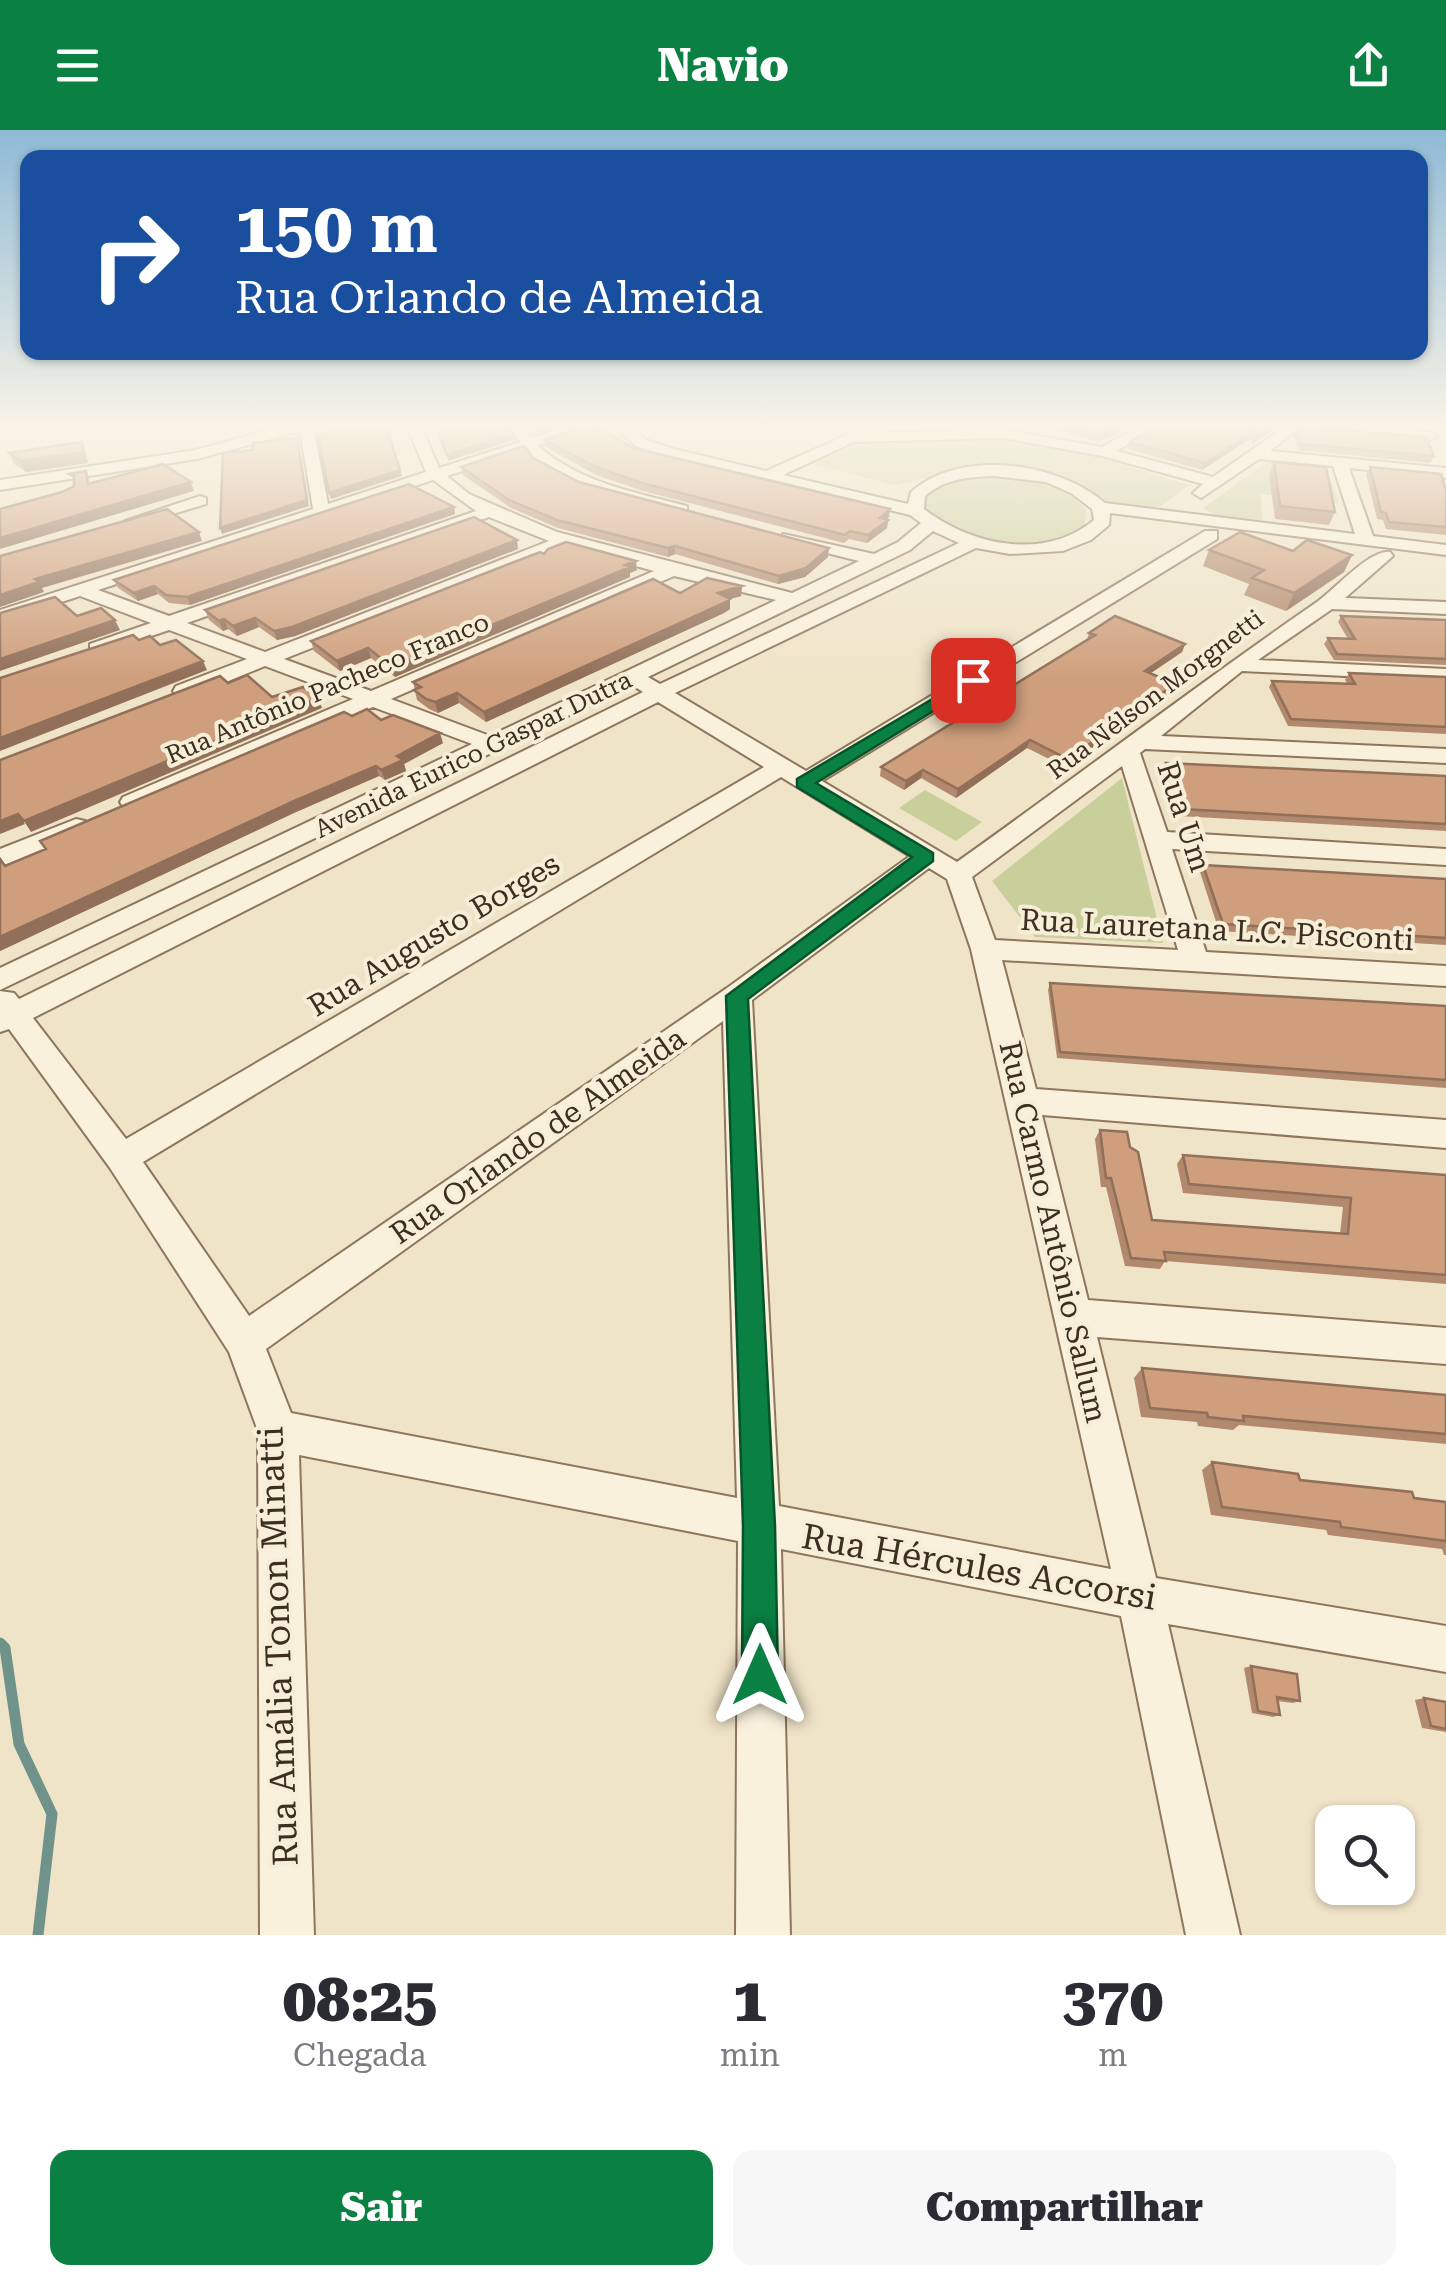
<!DOCTYPE html>
<html lang="pt">
<meta charset="utf-8">
<style>
body{margin:0;font-family:"Roboto Serif",serif;background:#f7f7f7;color:#2b2b33;height:100vh;display:flex;flex-direction:column;font-size:38px;white-space:nowrap}
*{box-sizing:border-box;margin:0}
p{font-size:32px;color:#7c7c81}
.icon{flex:none;width:55px;height:55px;fill:none;stroke:currentColor;stroke-width:2;stroke-linecap:round;stroke-linejoin:round}
.map{position:relative;height:1805px;overflow:hidden}
.panel{display:flex;flex-direction:column;background:#fff;flex:1}
.panel>*{flex:none}
.guide{position:absolute;left:20px;top:20px;width:1408px;height:210px;border-radius:20px;box-shadow:0 2px 8px #0004;background:#1a4fa0;color:#fff;overflow:hidden}
.tools{position:absolute;left:1315px;top:1675px;display:grid;gap:20px}
.tools a{display:grid;place-items:center;width:100px;height:100px;border-radius:20px;background:#fff;box-shadow:0 2px 8px #0004;font-size:50px}
.pin{position:absolute;display:grid;place-items:center;width:85px;height:85px;color:#fff;margin:-42px;border-radius:20px;box-shadow:0 5px 15px #0006}
.me{position:absolute;width:110px;margin:-55px;rotate:0deg;stroke-linejoin:round;filter:drop-shadow(0 0 8px #0008)}
.turn{display:flex;align-items:center;gap:35px;height:210px;padding:0 50px;font-size:45px}
.turn .icon{width:130px;height:130px;stroke-width:2.5}
.turn b{display:block;font-size:70px;line-height:85px}
.eta{display:flex;justify-content:space-evenly;align-items:center;height:170px;text-align:center}
.eta b{font-size:60px;font-weight:800;line-height:70px}
.button{display:flex;gap:20px;margin-top:auto;padding:20px 50px}
.button a{flex:1;height:115px;border-radius:20px;background:#0b8043;color:#fff;font-size:40px;font-weight:800;line-height:115px;text-align:center}
.button a+a{background:#f7f7f7;color:#2b2b33}
header{display:flex;justify-content:space-between;align-items:center;height:130px;padding:0 50px;background:#0b8043;color:#fff;font-size:45px;font-weight:800}
.map>svg:first-child{display:block}
.green{fill:#c9cf9b}
.lines{fill:none;stroke-linecap:round;stroke-linejoin:round}
.stream{stroke:#6f938a;stroke-width:11}
.minor-casing{stroke:#8d765c;stroke-width:4}
.minor{fill:#faf1dc;fill-rule:evenodd}
.wall{fill:#b2896c}
.shaded-wall{fill:#916f58}
.building{fill:#cf9f7d;stroke:#916f58;stroke-width:2.5}
.route{fill:#0b8043;stroke:#07532c;stroke-width:2.5}
.labels{text-anchor:middle;stroke-width:8;stroke-linejoin:round;paint-order:stroke}
.far-street-label{font-size:25px;fill:#3d2e20;stroke:#f7eed8}
.street-label{font-size:30px;fill:#3d2e20;stroke:#f7eed8}
.near-street-label{font-size:35px;fill:#3d2e20;stroke:#f7eed8}
</style>
<header><svg class="icon" aria-label="menu" viewBox="0 0 24 24"><path d="M4 6h16M4 12h16M4 18h16"/></svg>Navio<svg class="icon" aria-label="share" viewBox="0 0 24 24"><path d="M12 15V3M7 8l5-5 5 5M5 13v7h14v-7"/></svg></header>
<div class="map">
<svg width="1446" height="1805" viewBox="0 0 1446 1805">
<rect width="100%" height="100%" fill="#f0e4c8"/>
<path class="green" d="M942,308L1010,310L1072,319L1189,355L1161,376L1151,378L1108,372L1063,349L972,338L894,355L813,334L855,315Z
M1267,332L1325,337L1339,373L1261,364L1262,390L1215,385L1203,378Z
M1004,347C1034,350 1067,355 1086,380L1085,396C1052,426 921,417 924,370C941,345 977,347 1004,347Z
M1122,648L1163,813L1035,807L992,751Z
M925,660L982,692L956,711L899,678Z"/>
<g class="lines">
<path class="stream" d="M0,1513L5,1518L19,1614L52,1684L38,1805"/>
<g class="minor-casing">
<path id="minor" d="M283,296H313L328,374L426,342L407,296H421L439,338L520,312L511,299L513,296H523L532,308L569,296H591L538,316C581,353 634,362 687,376V384C648,388 554,348 526,320L447,346L469,364L557,402L792,463L859,431L783,412V404L874,424L898,412L921,393L910,385L664,325L636,316L614,296H630L646,310L674,319L766,341L867,296H877L875,303L1004,300L1102,317L1140,296H1158L1117,321L1213,347L1286,296H1302L1270,321L1446,338V348L1349,338L1373,406L1446,415V425L1110,383L1109,395L1091,410L1063,421L1010,424L976,418L675,563L806,641L1205,401H1217V409L822,651L957,732C1078,646 1195,556 1317,472C1334,460 1370,419 1390,422L1393,426L1345,468L1446,472V484L1332,479L1258,530L1446,539V551L1242,541L1161,606L1446,619V633L1145,619L1140,623L1167,702L1446,719V735L1172,719L1206,822L1446,836V856L1002,830L1036,959L1446,990V1018L1042,985L1088,1170L1446,1198V1234L1097,1207L1156,1448L1446,1496V1542L1168,1494L1240,1805H1186L1121,1486L781,1419L790,1805H736L738,1411L299,1325L314,1805H260L258,1301L229,1222L110,1038L9,899L0,902V861L14,863L19,869L643,562L632,555L0,860V838L472,614L373,577L141,677H123L120,672L123,667L353,569L265,536L192,566H176L173,561L176,556L247,529L169,500L104,522H90V514L151,493L80,466L0,492V480L313,379L300,301L197,329L0,360V350L196,320ZM1004,308L1102,326L1203,354L1193,363L1201,368L1259,329L1333,336L1355,404L1105,373C1058,332 960,318 911,362L908,374L783,345L854,312ZM993,346L1046,352L1071,363L1092,379L1094,390C1045,431 972,416 924,379L925,366C945,349 967,347 993,346ZM433,350L476,381L169,486L98,460ZM489,387L549,411L265,522L187,493ZM933,401L959,413L660,554L648,547L910,420ZM567,417L654,441L371,561L284,529ZM674,446L776,470L490,606L391,569ZM658,572L764,637L126,1009L33,888ZM1122,636L1178,820L995,810L972,747ZM781,647L910,726L727,858L249,1186L143,1032ZM929,738L947,749L971,819L1111,1439L779,1376L752,870ZM723,891L737,1368L291,1283L266,1219Z
M1314,296L1430,302L1437,306L1430,310L1321,300Z
M200,366L206,368V374L133,396L125,391Z
M76,689L85,691L88,697L85,703L0,737V719Z"/>
</g>
<use href="#minor" class="minor"/>
</g>
<path class="wall" d="M1040,296H1132L1098,312Z
M1279,296L1252,314L1251,308L1202,340L1128,319L1130,312Z
M1323,298L1434,326L1430,333L1298,320L1294,307L1296,301Z
M545,310L633,318L889,387L886,390H888L887,398L867,413L849,409L844,413L643,361L596,345L546,317Z
M82,312L86,323L88,333L26,342L14,334L9,323Z
M533,328L579,352L828,427L805,447L778,454L675,424L668,427L558,398L511,378L463,345L461,337Z
M1274,332L1335,382L1329,395L1275,389L1269,344Z
M1370,337L1446,361V405L1386,399L1383,390L1377,389L1366,344Z
M454,377L455,384L190,475L169,473L158,464L138,471L118,458L114,450Z
M518,419L295,506L277,510L259,497L237,506L228,499L223,501L209,490L205,480Z
M1209,420L1293,421L1352,425L1344,442L1286,481L1244,465L1249,454L1203,436Z
M637,440L630,443V447L395,547L371,528L340,541L314,521L311,511Z
M742,456L741,466L730,469V479L724,483L486,592L459,573L438,583L429,579L417,570L413,552L680,463Z
M1341,486L1446,490V535L1334,530L1324,514L1328,508L1348,509L1338,492Z
M1089,503L1185,514L1182,522L1151,543L1172,562L1065,637L1027,618L956,668L921,648L904,660L880,646L881,637L1087,510Z
M1349,543L1446,547V604L1288,596L1269,557L1272,551L1348,554L1345,550Z
M352,586L381,590L443,613L404,634L406,641L385,650L379,646L296,682L0,821V729L5,736Z
M1166,633L1446,646V701L1179,686L1164,640Z
M1203,735L1446,749V815L1219,801L1200,742Z
M1050,853L1446,876V958L1057,928L1048,860Z
M1100,1000L1130,1017L1152,1090L1340,1104L1343,1077L1183,1063L1177,1034L1183,1025L1446,1045V1154L1165,1131L1160,1139L1125,1136L1106,1057H1101L1095,1009Z
M1142,1238L1446,1265V1314L1239,1295L1233,1300L1198,1296L1197,1292L1141,1287L1134,1248Z
M1212,1332L1300,1350L1446,1372V1425H1444L1442,1419L1328,1405L1326,1400L1211,1385L1202,1340Z
M1251,1536L1300,1571L1293,1573L1277,1571L1280,1585L1273,1587L1252,1583L1244,1538Z
M1424,1568L1446,1572V1602L1422,1598L1415,1570Z"/>
<path class="shaded-wall" d="M540,296H563L533,304V298Z
M1121,296H1132L1098,312L1100,306Z
M1272,296H1279L1252,314L1254,308Z
M1253,302L1251,308L1202,340L1205,333Z
M513,304L514,310L448,331L447,325Z
M297,308L309,376L222,404L220,398Z
M82,312L86,323L88,333L26,342L20,331Z
M400,340L402,346L331,369L329,363Z
M191,352L194,361L0,419V408Z
M454,377L455,384L190,475L187,467Z
M890,379L889,387L879,396L880,388Z
M888,390L887,398L867,413L868,405Z
M199,402L202,411L42,458L44,462L0,477V465L35,449Z
M517,410L518,419L295,506L277,510L274,501Z
M675,416V424L668,427V418Z
M829,418L828,427L805,447L778,454L779,446Z
M1352,425L1344,442L1286,481L1294,463Z
M636,431L637,440L630,443V447L395,547L392,537Z
M154,456L158,464L138,471L134,463Z
M742,456L741,466L730,469V479L724,483L486,592L484,582L718,463Z
M255,488L259,497L237,506L233,496Z
M224,489L228,499L223,501L219,491Z
M115,490L120,500L0,541V529Z
M1185,514L1182,522L1142,549L1145,541Z
M368,518L371,528L340,541L337,531Z
M203,531L207,540L0,621V608Z
M1175,554L1172,562L1065,637L1068,629Z
M457,563L459,573L438,583L435,572Z
M318,568L322,578L31,702L24,691Z
M440,603L443,613L404,634L406,641L385,650L381,640L397,626Z
M1030,610L1027,618L956,668L958,659Z
M376,636L379,646L296,682L0,821V807L292,672Z
M923,640L921,648L904,660L906,651Z
M18,684L25,694L0,704V691Z"/>
<path class="building" d="M326,296H386L400,340L329,363L318,306L327,303Z
M435,296H508L513,304L447,325Z
M582,296H595L633,318L890,379L880,388L888,390L868,405L850,401L845,405L642,353L596,337L545,310Z
M1063,296H1121L1100,306Z
M1157,296H1272L1254,308L1253,302L1205,333L1130,312Z
M1302,296H1321L1323,298L1426,307L1434,326L1301,314L1296,301Z
M297,308L307,370L220,398L223,323L253,320V313Z
M82,312L83,322L20,331L9,323Z
M524,316L533,328L579,352L829,418L806,438L779,446L675,416L668,418L557,390L509,370L461,337Z
M1274,332L1326,337L1335,382L1280,376Z
M163,334L191,352L0,408V379L62,362L74,356V346L69,344L86,341L88,354Z
M1370,337L1441,344L1446,361V397L1389,392L1386,383L1381,382Z
M409,354L454,377L187,467L166,465L154,456L134,463L114,450Z
M167,379L199,402L35,449L39,452L0,465V426Z
M474,387L517,410L292,497L274,501L255,488L233,496L224,489L219,491L205,480Z
M1240,402L1293,421L1307,410L1352,425L1294,463L1252,448L1264,440L1209,420Z
M566,412L636,431L625,435L630,437L392,537L368,518L337,531L311,511L540,422L544,424L548,419Z
M707,448L742,456L718,463L730,469L724,473L484,582L457,563L435,572L426,569L414,560L421,557L413,552L653,449L680,463Z
M55,467L77,486L101,478L115,490L0,529V483Z
M1115,486L1185,514L1145,541L1175,554L1068,629L1030,610L958,659L923,640L906,651L881,637L1095,505L1089,503Z
M1341,486L1446,490V529L1337,524L1328,508L1355,509Z
M133,505L139,510L150,506L160,515L176,510L203,531L0,608V548Z
M1349,543L1446,547V597L1291,589L1272,551L1355,554Z
M247,545L272,567L303,557L318,568L24,691L18,684L0,691V630L220,546L228,553Z
M367,579L381,590L393,585L440,603L397,626L403,630L381,640L376,636L292,672L0,807V729L5,736L46,719L40,711L344,582L352,586Z
M1166,633L1446,646V694L1182,679Z
M1203,735L1446,749V808L1223,794Z
M1050,853L1446,876V950L1060,922Z
M1100,1000L1127,1002L1130,1017L1138,1022L1152,1090L1348,1104L1351,1068L1189,1054L1183,1025L1446,1045V1145L1164,1122L1166,1131L1131,1128L1111,1048H1106Z
M1142,1238L1446,1265V1304L1243,1286L1244,1291L1208,1287L1207,1283L1150,1278Z
M1212,1332L1298,1344L1300,1350L1412,1362L1414,1368L1446,1372V1411L1341,1397L1340,1392L1222,1377Z
M1251,1536L1297,1544L1300,1571L1277,1567L1280,1585L1258,1581Z
M1424,1568L1446,1572V1599L1431,1596Z"/>
<linearGradient id="sky" x2="0" y2="1"><stop stop-color="#8fbad6"/><stop offset="0.54" stop-color="#f8f3e6"/><stop offset="1" stop-color="#f8f3e6" stop-opacity="0"/></linearGradient>
<rect width="1446" height="549" fill="url(#sky)"/>
<path class="route" d="M973,545L979,546V553L816,653L933,723V731L748,869L775,1396L778,1545L772,1557L760,1562L748,1557L742,1545L743,1396L726,866L912,727L797,657V649Z"/>
<g class="labels">
<g class="far-street-label">
<text transform="translate(327 558) rotate(-23)" y="9">Rua Antônio Pacheco Franco</text>
<text transform="translate(1155 564) rotate(-37)" y="9">Rua Nélson Morgnetti</text>
<text transform="translate(473 624) rotate(-26)" y="9">Avenida Eurico Gaspar Dutra</text>
</g>
<g class="street-label">
<text transform="translate(1184 687) rotate(72)" y="10">Rua Um</text>
<text transform="translate(1217 800) rotate(3)" y="10">Rua Lauretana L.C. Pisconti</text>
<text transform="translate(434 805) rotate(-31)" y="10">Rua Augusto Borges</text>
<text transform="translate(538 1006) rotate(-35)" y="10">Rua Orlando de Almeida</text>
<text transform="translate(1053 1102) rotate(77)" y="10">Rua Carmo Antônio Sallum</text>
</g>
<g class="near-street-label">
<text transform="translate(979 1437) rotate(10)" y="12">Rua Hércules Accorsi</text>
<text transform="translate(278 1516) rotate(-92)" y="12">Rua Amália Tonon Minatti</text>
</g>
</g>
</svg>
<div class="tools">
<a><svg class="icon" aria-label="search" viewBox="0 0 24 24"><circle cx="10" cy="10" r="6"/><path d="M15 15l6 6"/></svg></a>
</div>
<div class="pin" style="left:973px;top:550px;background:#d93025"><svg class="icon" aria-label="arrive" viewBox="0 0 24 24"><path d="M6 21V4h12l-3 4 3 4H6"/></svg></div>
<svg class="me" style="left:760px;top:1545px" viewBox="-20 -20 40 40"><path d="M0-17L14 15 0 8-14 15z" fill="#0b8043" stroke="#fff" stroke-width="4"/></svg>
<div class="guide">
<div class="turn"><svg class="icon" aria-label="right" viewBox="0 0 24 24"><path d="M7 20v-9h11M14 6l5 5-5 5"/></svg><div><b>150 m</b>Rua Orlando de Almeida</div></div>
</div>
</div>
<section class="panel">
<div class="eta">
<div><b>08:25</b><p>Chegada</p></div>
<div><b>1</b><p>min</p></div>
<div><b>370</b><p>m</p></div>
</div>
<div class="button"><a>Sair</a><a>Compartilhar</a></div>
</section>
